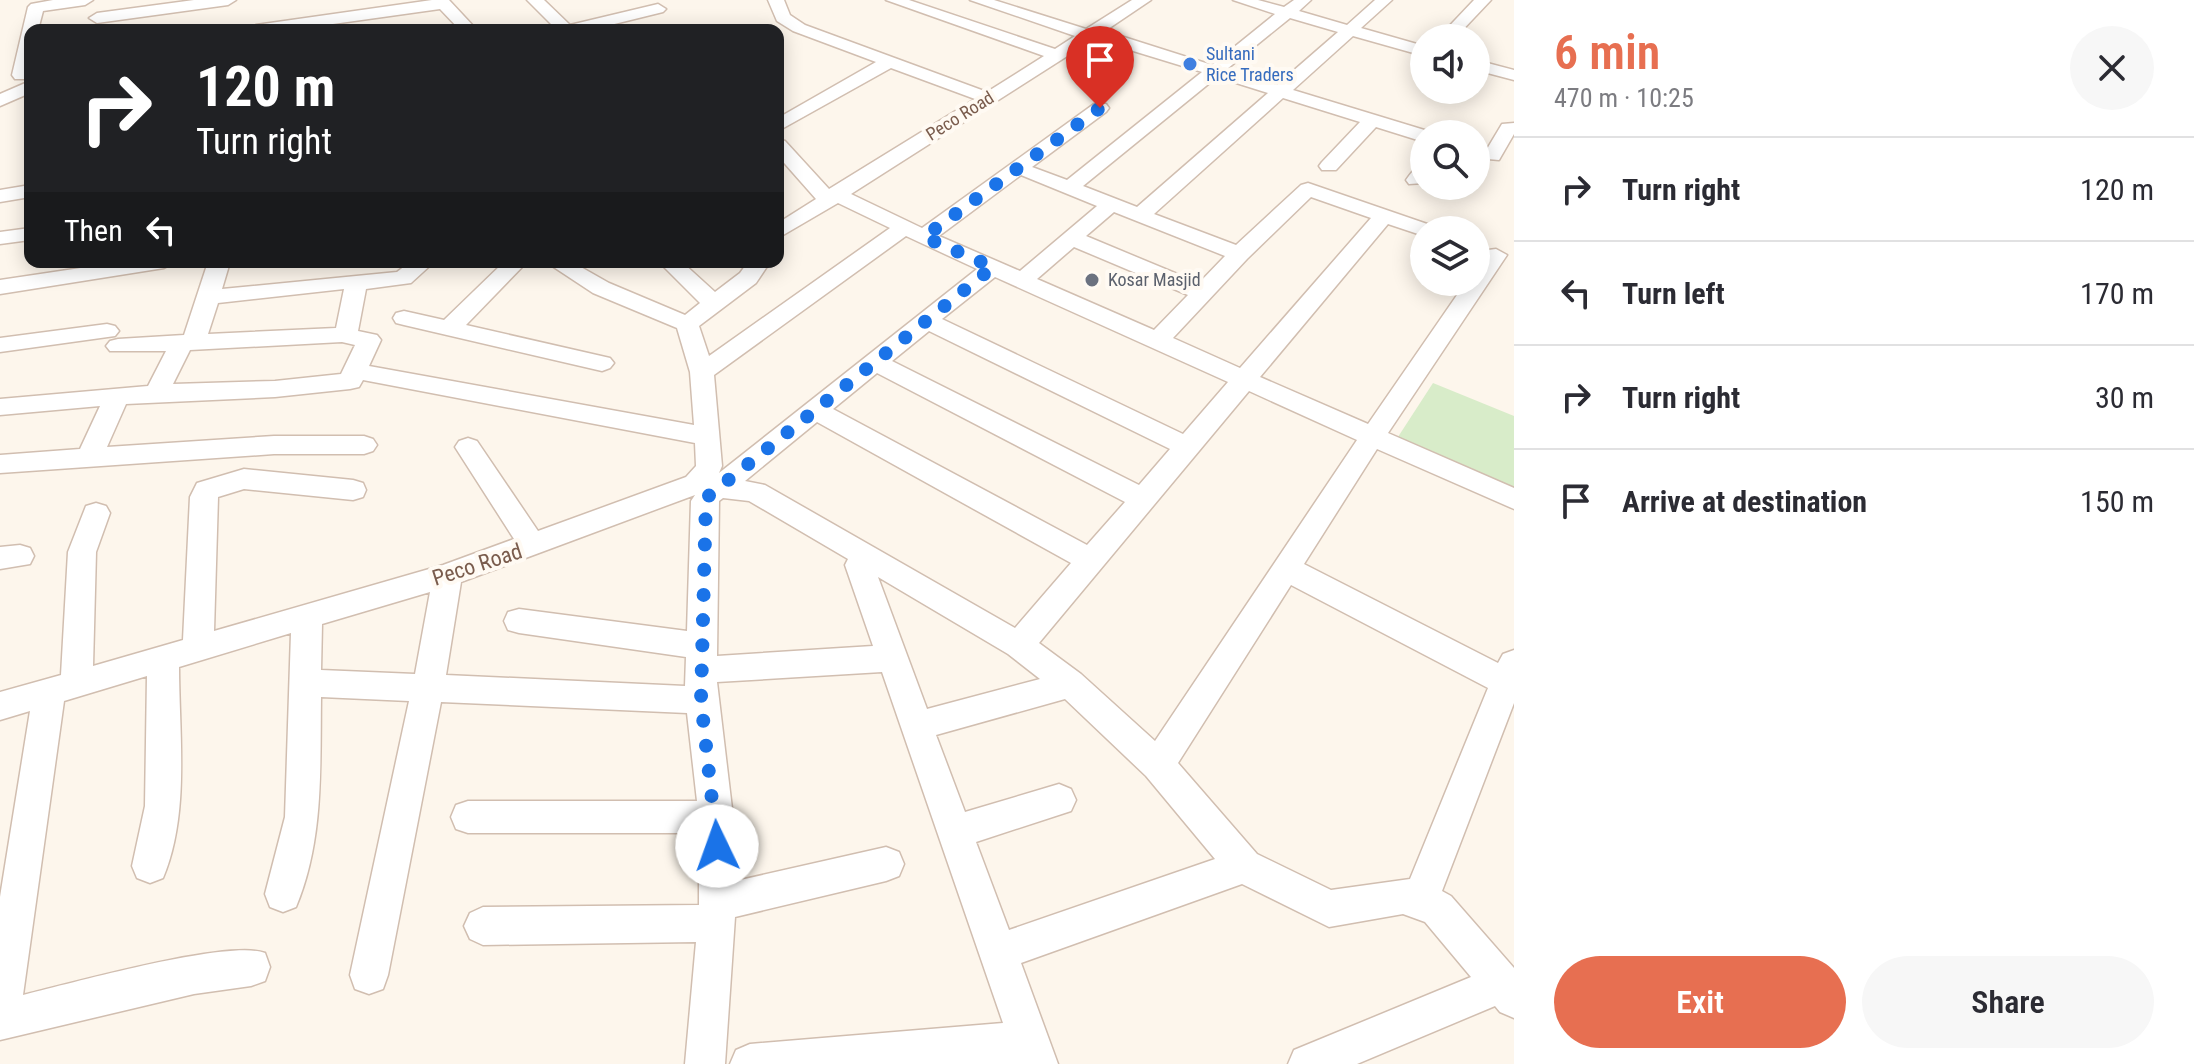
<!DOCTYPE html>
<meta charset="utf-8">
<style>
body{margin:0;font-family:"Roboto Condensed",sans-serif;background:#f7f7f7;color:#2b2b33;height:100vh;display:flex;flex-direction:column;font-size:30px;white-space:nowrap}
*{box-sizing:border-box;margin:0}
p{font-size:26px;color:#7c7c81}
.icon{flex:none;width:44px;height:44px;fill:none;stroke:currentColor;stroke-width:2;stroke-linecap:round;stroke-linejoin:round}
.map{position:relative;flex:1;overflow:hidden}
.panel{display:flex;flex-direction:column;background:#fff;width:680px}
.panel>*{flex:none}
.top-card{position:absolute;left:24px;top:24px;width:760px;height:244px;border-radius:16px;box-shadow:0 4px 20px #0003;background:#202124;color:#fff;overflow:hidden}
.buttons{position:absolute;left:1410px;top:24px;display:grid;gap:16px}
.buttons a{display:grid;place-items:center;width:80px;height:80px;border-radius:50%;background:#fff;box-shadow:0 4px 20px #0003;font-size:40px}
.pin{position:absolute;display:grid;place-items:center;width:68px;height:68px;color:#fff;margin:-82px -34px;border-radius:50% 50% 50% 0;rotate:-45deg;box-shadow:0 0 8px #0007}
.pin .icon{rotate:45deg}
.me{position:absolute;width:88px;margin:-44px;rotate:357deg;stroke-linejoin:round;filter:drop-shadow(0 0 6px #0008)}
.turn{display:flex;align-items:center;gap:28px;height:168px;padding:0 40px;font-size:36px}
.turn .icon{width:104px;height:104px;stroke-width:2.5}
.turn b{display:block;font-size:56px;line-height:68px}
.then{display:flex;align-items:center;height:76px;padding:0 40px;background:#0003;gap:16px;font-size:30px}
.round{display:grid;place-items:center;flex:none;width:84px;height:84px;border-radius:42px;background:#f7f7f7}
.headline{display:flex;align-items:center;justify-content:space-between;height:136px;padding:0 40px}
h1{font-size:48px;font-weight:600;line-height:60px;color:#e76f51}
.cta{display:flex;gap:16px;margin-top:auto;padding:16px 40px}
.cta a{flex:1;height:92px;border-radius:48px;background:#e76f51;color:#fff;font-size:32px;font-weight:600;line-height:92px;text-align:center}
.cta a+a{background:#f7f7f7;color:#2b2b33}
ul{padding:0;list-style:none}
li{display:flex;align-items:center;gap:24px;height:104px;padding:0 40px;border-top:2px solid #e1e1e2}
li div{flex:1}
li b{display:block;font-size:30px}
li em{font-style:normal}
main{display:flex;flex:1;min-height:0}
.map>svg:first-child{display:block}
.green{fill:#d8ecc9}
.lines{fill:none;stroke-linecap:round;stroke-linejoin:round}
.minor-casing{stroke:#d1beb0;stroke-width:3}
.minor{fill:#fff;fill-rule:evenodd}
.route{stroke:#1a73e8;stroke-width:14;stroke-dasharray:0 25.2}
.shop-dot{fill:#3f7fe0;stroke:#fffaf3;stroke-width:3}
.worship-dot{fill:#6b7280;stroke:#fffaf3;stroke-width:3}
.labels{text-anchor:middle;stroke-width:8;stroke-linejoin:round;paint-order:stroke}
.far-shop-label{font-size:18px;fill:#366cbe;stroke:#fffaf3;text-anchor:start}
.far-street-label{font-size:18px;fill:#7a5c4d;stroke:#fffaf3}
.far-worship-label{font-size:18px;fill:#5b616d;stroke:#fffaf3;text-anchor:start}
.street-label{font-size:22px;fill:#7a5c4d;stroke:#fffaf3}
</style>
<main>
<div class="map">
<svg width="1514" height="1064" viewBox="0 0 1514 1064">
<rect width="100%" height="100%" fill="#fdf6ec"/>
<path class="green" d="M1433,383L1514,416V491L1396,440Z"/>
<g class="lines">
<g class="minor-casing">
<path id="minor" d="M53,0H93L85,5L43,11L38,30H30V75L27,79H15L12,75L28,7L31,4Z
M194,0H236L228,5L97,23L89,18L97,13Z
M432,0H449L477,30H460L440,9L290,30H248L256,25Z
M527,0H544L570,25L658,4L666,9L663,12L590,30H557Z
M768,0H784L790,15L805,25L987,92L1044,56L886,0H909L1055,49L1075,36L970,0H994L1086,29L1132,0H1151L1105,31L1212,65L1275,14L1233,0H1258L1284,7L1294,0H1311L1299,11L1347,25L1375,0H1392L1361,28L1424,46V56L1353,36L1293,90L1431,132L1424,134V142L1376,127L1336,170H1322L1319,166L1322,162L1360,122L1283,98L1154,214L1236,245L1301,185L1308,183L1433,226L1436,230H1424V236L1388,224L1260,377L1368,424L1466,282H1476V268L1488,250L1496,249L1507,255L1388,433L1514,488V509L1377,449L1304,564L1498,663L1503,654L1514,650V703L1442,891L1451,896L1514,968V1018L1500,1012L1495,1006L1357,1064H1288L1294,1050L1471,977L1425,922L1403,914L1329,927L1242,884L1021,963L1058,1064H730L736,1050L750,1044L1003,1023L882,672L717,682L733,817L736,881L886,847L899,852L904,864L899,876L886,881L735,917L725,1064H685L696,942L483,945L470,939L464,926L470,913L483,907L699,905V833H468L456,829L451,817L456,805L468,801H697L687,713L441,702L388,975L383,989L369,994L355,989L350,975L409,701L321,697C320,768 324,840 296,907L283,912L270,907L265,894L285,817L291,633L179,667C179,735 190,814 163,878L150,883L137,878L132,866L145,806L147,676L64,701L23,995C69,984 229,939 265,953L270,967L265,981L251,986L194,994L0,1040V897L30,711L0,720V692L61,675L68,552L86,506L96,503L106,506L110,513L96,552L93,666L183,640L190,497L197,483L244,469L353,480L363,483L366,490L363,497L353,500L244,489L218,497L214,631L443,565L514,539L455,447L459,441L468,438L477,441L538,531L686,477L696,466L695,443L363,380L359,387L350,389L275,397L126,404L107,447L274,436H364L373,439L377,445L373,451L364,454H274L0,473V455L80,449L100,406L0,415V399L148,386L166,351H110L106,346L110,341L118,339L184,335L208,262H230L222,289L397,272L410,262H434L411,283L366,289L358,331L377,335L381,340L369,366L694,425L690,372L677,328L593,293L546,262H572L609,283L685,315L700,303L659,262H682L715,292L740,273L748,262H770L756,283L699,326L709,356L890,228L838,203L778,238V223L816,199L778,156V139L785,141L829,189L975,99L891,68L778,131V118L876,62L793,31L777,21ZM1290,18L1338,32L1277,85L1227,69ZM1094,39L1202,72L1067,180L1032,167L1106,112L1109,108L1106,104H1094L922,228L851,194ZM1217,77L1268,93L1137,207L1083,186ZM1021,175L1097,206L1020,271L939,236ZM1311,197L1371,218L1240,368L1173,338L1247,259ZM1114,212L1225,256L1199,283L1086,236ZM906,236L977,269L719,473L722,466L714,375ZM1074,247L1188,295L1154,330L1037,279ZM995,277L1228,382L1183,434L942,319ZM344,289L336,328L208,334L218,303ZM929,331L1170,449L1139,485L892,361ZM342,342L355,345L341,374L275,381L173,384L190,350ZM877,373L1125,502L1087,545L833,409ZM1249,391L1357,440L1155,741L1081,674L1039,643ZM817,422L1071,563L1015,628L765,485L745,481ZM695,495L691,501L687,631L519,609L508,612L504,621L508,630L519,633L686,657L685,686L446,675L461,582ZM723,498L749,501L848,559L845,565L873,646L717,656L719,501ZM878,577L1008,654L1040,679L927,709ZM1291,585L1488,688L1410,879L1331,890L1257,854L1178,763ZM430,592L415,674L321,670L322,624ZM1065,699L1146,776L1215,859L1009,930L976,842L1071,811L1076,800L1071,789L1059,784L965,812L936,735Z
M1474,0H1491L1455,38H1438Z
M1476,60L1514,70V80L1476,70Z
M30,81V93L0,106V94Z
M1514,123V134L1499,160L1476,158V146L1487,149L1502,124Z
M1424,165V183L1409,184L1406,180C1411,173 1415,167 1424,165Z
M30,185V197L0,202V190Z
M30,228V240L0,244V232Z
M121,262H175L164,268L0,294V280Z
M504,262H527L466,325L610,358L614,363L610,368L602,371L404,325L396,323L393,318L396,313L404,311L444,320Z
M107,324L115,326L119,331L115,336L0,352V338Z
M20,545L30,548L34,556L30,564L0,569V547Z"/>
</g>
<use href="#minor" class="minor"/>
</g>
<g class="lines">
<path class="route" d="M717,846L701,700L706,498L993,267L924,237L1100,108"/>
</g>
<circle class="shop-dot" cx="1190" cy="64" r="8"/>
<circle class="worship-dot" cx="1092" cy="280" r="8"/>
<g class="labels">
<g class="far-shop-label">
<text x="1206" y="60">Sultani<tspan x="1206" dy="21">Rice Traders</tspan></text>
</g>
<g class="far-street-label">
<text transform="translate(960 116) rotate(-32)" y="6">Peco Road</text>
</g>
<g class="far-worship-label">
<text x="1108" y="286">Kosar Masjid</text>
</g>
<g class="street-label">
<text transform="translate(477 564) rotate(-18)" y="8">Peco Road</text>
</g>
</g>
</svg>
<div class="buttons">
<a><svg class="icon" aria-label="sound" viewBox="0 0 24 24"><path d="M4 9h4l5-4v14l-5-4H4zM17 9q2 3 0 6"/></svg></a>
<a><svg class="icon" aria-label="search" viewBox="0 0 24 24"><circle cx="10" cy="10" r="6"/><path d="M15 15l6 6"/></svg></a>
<a><svg class="icon" aria-label="layers" viewBox="0 0 24 24"><path d="M12 4l9 5-9 5-9-5zM3 14l9 5 9-5"/></svg></a>
</div>
<div class="pin" style="left:1100px;top:108px;background:#d93025"><svg class="icon" aria-label="arrive" viewBox="0 0 24 24"><path d="M6 21V4h12l-3 4 3 4H6"/></svg></div>
<svg class="me" style="left:717px;top:846px" viewBox="-20 -20 40 40"><circle r="19" fill="#fff"/><path d="M0-13L10 11 0 6-10 11z" fill="#1a73e8"/></svg>
<div class="top-card">
<div class="turn"><svg class="icon" aria-label="right" viewBox="0 0 24 24"><path d="M7 20v-9h11M14 6l5 5-5 5"/></svg><div><b>120 m</b>Turn right</div></div>
<div class="then">Then<svg class="icon" aria-label="left" viewBox="0 0 24 24"><path d="M17 20v-9H6M10 6l-5 5 5 5"/></svg></div>
</div>
</div>
<section class="panel">
<div class="headline"><div><h1>6 min</h1><p>470 m · 10:25</p></div><a class="round"><svg class="icon" aria-label="close" viewBox="0 0 24 24"><path d="M6 6l12 12M18 6L6 18"/></svg></a></div>
<ul>
<li><svg class="icon" aria-label="right" viewBox="0 0 24 24"><path d="M7 20v-9h11M14 6l5 5-5 5"/></svg><div><b>Turn right</b></div><em>120 m</em></li>
<li><svg class="icon" aria-label="left" viewBox="0 0 24 24"><path d="M17 20v-9H6M10 6l-5 5 5 5"/></svg><div><b>Turn left</b></div><em>170 m</em></li>
<li><svg class="icon" aria-label="right" viewBox="0 0 24 24"><path d="M7 20v-9h11M14 6l5 5-5 5"/></svg><div><b>Turn right</b></div><em>30 m</em></li>
<li><svg class="icon" aria-label="arrive" viewBox="0 0 24 24"><path d="M6 21V4h12l-3 4 3 4H6"/></svg><div><b>Arrive at destination</b></div><em>150 m</em></li>
</ul>
<div class="cta"><a>Exit</a><a>Share</a></div>
</section>
</main>
